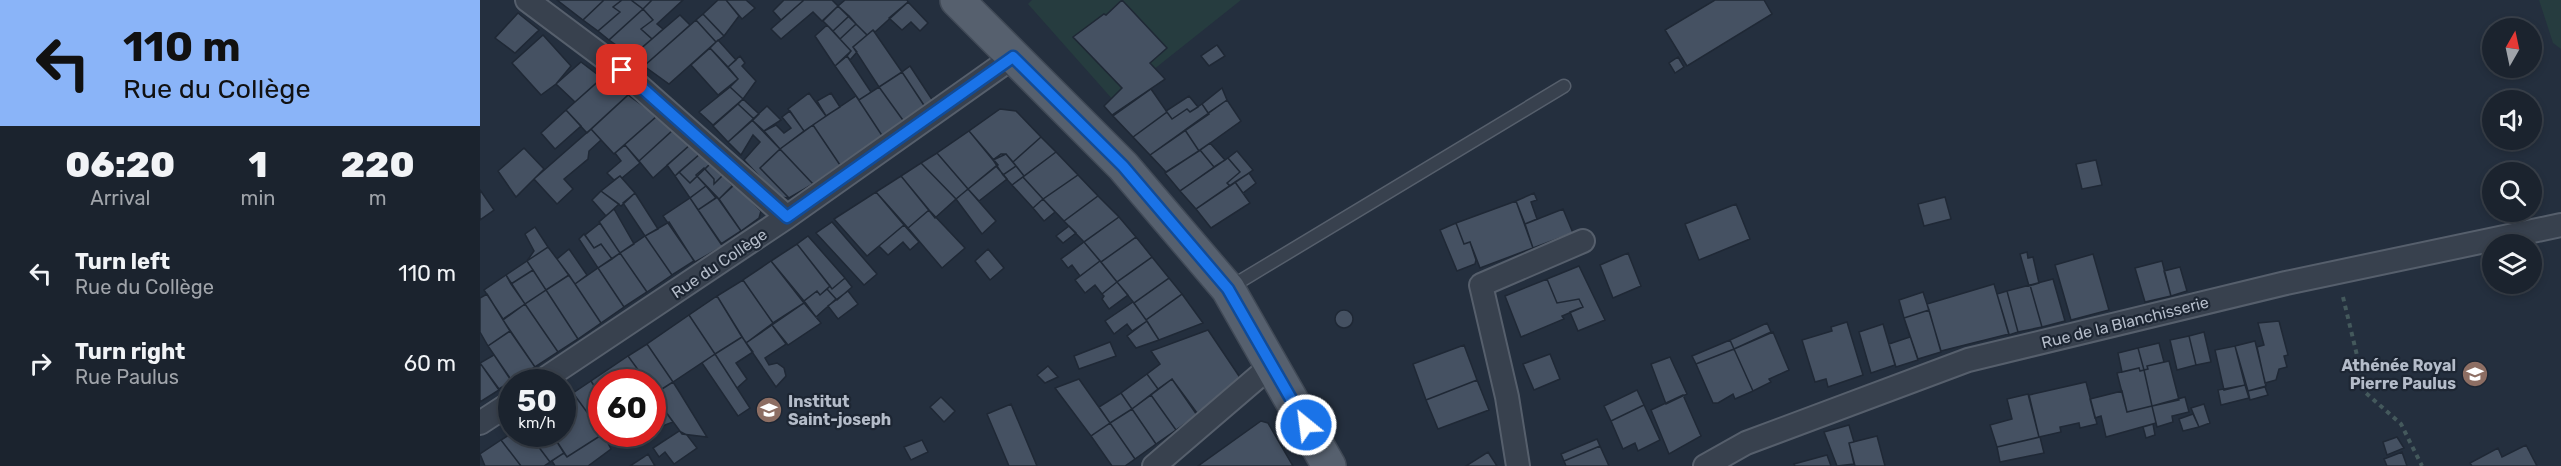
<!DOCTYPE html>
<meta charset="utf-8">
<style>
body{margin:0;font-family:Rubik,sans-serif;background:#282f3a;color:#f1f3f6;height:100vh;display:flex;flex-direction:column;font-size:22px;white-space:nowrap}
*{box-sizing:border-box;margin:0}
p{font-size:20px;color:#a0a4aa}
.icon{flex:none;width:33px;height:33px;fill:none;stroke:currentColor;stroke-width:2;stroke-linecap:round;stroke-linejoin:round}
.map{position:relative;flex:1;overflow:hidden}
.panel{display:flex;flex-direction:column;background:#1b232e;width:480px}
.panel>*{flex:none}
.hud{background:#8ab4f8;color:#111;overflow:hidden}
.needle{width:39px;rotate:9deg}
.controls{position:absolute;left:2002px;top:18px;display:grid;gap:12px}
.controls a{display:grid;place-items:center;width:60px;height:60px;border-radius:50%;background:#1b232e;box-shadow:0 3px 9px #0003,0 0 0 2px #39404a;font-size:30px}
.speed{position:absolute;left:18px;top:369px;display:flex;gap:12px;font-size:30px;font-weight:700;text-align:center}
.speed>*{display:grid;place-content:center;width:78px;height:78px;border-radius:50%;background:#1b232e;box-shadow:0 3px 9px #0003,0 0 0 2px #39404a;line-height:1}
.speed small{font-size:15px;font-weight:400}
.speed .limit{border:9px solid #d22;background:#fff;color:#111}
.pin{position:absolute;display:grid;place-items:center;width:51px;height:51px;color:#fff;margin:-26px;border-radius:12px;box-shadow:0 3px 9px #0006}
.me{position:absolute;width:66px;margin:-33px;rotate:331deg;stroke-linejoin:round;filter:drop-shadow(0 0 4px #0008)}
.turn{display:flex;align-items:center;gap:21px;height:126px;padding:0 24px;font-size:27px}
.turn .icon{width:78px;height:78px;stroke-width:2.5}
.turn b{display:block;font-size:42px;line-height:51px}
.eta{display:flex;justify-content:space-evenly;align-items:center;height:102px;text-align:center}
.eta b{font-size:36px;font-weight:800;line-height:42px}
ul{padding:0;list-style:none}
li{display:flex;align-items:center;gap:18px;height:90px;padding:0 24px}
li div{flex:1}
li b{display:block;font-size:22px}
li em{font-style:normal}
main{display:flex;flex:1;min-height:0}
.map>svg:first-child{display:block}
.green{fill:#263c3f}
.building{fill:#455162;stroke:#1f2835;stroke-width:1.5}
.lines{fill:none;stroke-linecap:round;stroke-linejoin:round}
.lane-casing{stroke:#565f6c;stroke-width:15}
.street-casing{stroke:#565f6c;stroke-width:26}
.primary-casing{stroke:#414a57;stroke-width:36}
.path{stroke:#44595c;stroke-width:4;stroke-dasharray:4.5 4.5;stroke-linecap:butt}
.lane{stroke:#38414e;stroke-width:12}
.street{stroke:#38414e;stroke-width:22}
.primary{stroke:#56606e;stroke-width:33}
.route-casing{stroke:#114b97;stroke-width:15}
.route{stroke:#1a73e8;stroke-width:10}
.labels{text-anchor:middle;stroke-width:4.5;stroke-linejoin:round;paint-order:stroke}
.street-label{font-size:16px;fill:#b4bcc9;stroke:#1d2633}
.poi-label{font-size:16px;font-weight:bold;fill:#b4bcc9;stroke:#1d2633;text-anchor:end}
</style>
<main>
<section class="panel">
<div class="hud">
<div class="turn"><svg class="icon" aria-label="left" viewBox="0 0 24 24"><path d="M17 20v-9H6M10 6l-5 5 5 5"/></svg><div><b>110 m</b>Rue du Collège</div></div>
</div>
<div class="eta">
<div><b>06:20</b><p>Arrival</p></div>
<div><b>1</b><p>min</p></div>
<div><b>220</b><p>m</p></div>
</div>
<ul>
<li><svg class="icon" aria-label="left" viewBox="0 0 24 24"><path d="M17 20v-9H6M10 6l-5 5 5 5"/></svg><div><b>Turn left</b><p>Rue du Collège</p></div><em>110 m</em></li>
<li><svg class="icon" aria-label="right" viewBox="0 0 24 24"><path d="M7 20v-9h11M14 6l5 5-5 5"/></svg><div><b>Turn right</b><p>Rue Paulus</p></div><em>60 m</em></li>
</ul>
</section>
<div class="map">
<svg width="2081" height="466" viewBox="0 0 2081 466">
<rect width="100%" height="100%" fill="#242f3e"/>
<path class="green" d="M552,0H761L634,101L548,4Z
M2059,0H2081V49L2073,43Z"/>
<path class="building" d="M77,0H124L103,20Z
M124,0H142L133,7L140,12L118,31L103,20Z
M142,0H151L163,9L129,40L118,31L140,12L133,7Z
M151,0H172L163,9Z
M172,0H203L177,24L183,29L172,39L161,29L173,20L163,9Z
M238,0H246L259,16L244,36L223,14Z
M246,0H266L275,8L262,19Z
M304,0H324L301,20L293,11Z
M324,0H352L358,6L342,21L333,12L301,39L291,29Z
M365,0H427L428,2L395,32L393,30L387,35L358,6Z
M642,0L687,48L670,63L685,79L632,115L624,106L642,88L593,37L624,14L626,15Z
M1235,0H1284L1292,14L1207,66L1185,30Z
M428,2L448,23L440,31L431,22L422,30L409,18Z
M358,6L369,16L353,31L343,21Z
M163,9L173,20L161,29L172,39L152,56L129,40Z
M38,13L59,30L35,53L15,38Z
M223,14L244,36L236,42L216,20Z
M200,15L210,25L164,66L152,56Z
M369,16L376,24L360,39L353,31Z
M216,20L236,42L189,84L164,66Z
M376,24L387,35L373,47L377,52L370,60L367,56L371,51L360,39Z
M347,25L371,51L355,66L335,36Z
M393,30L422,72L399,87L373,47Z
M63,35L91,66L76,84L61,95L32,63Z
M238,40L256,60L248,67L230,48Z
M737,45L745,56L729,66L721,56Z
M230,48L258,79L238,95L211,65Z
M260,56L265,63L262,66L276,81L263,99L250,87L258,79L248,67Z
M367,56L391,92L379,100L355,66Z
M1198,57L1204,67L1195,73L1189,63Z
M101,62L122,78L95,102L76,84Z
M430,66L453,101L445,107L422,72Z
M422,72L446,108L425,123L399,87Z
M123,77L148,95L107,133L86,110Z
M250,87L263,99L233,125L219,112Z
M399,87L425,123L403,137L376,96L379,100Z
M742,88L747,100L728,113L722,104Z
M671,89L687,112L653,137L633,116Z
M329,93L346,116L324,131L308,109Z
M351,93L360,107L346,116L337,101Z
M148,95L177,116L134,154L111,129Z
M376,96L403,137L360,165L333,125Z
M709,96L718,107L710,112L707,109L692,119L686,111Z
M263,99L279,114L274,119L258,104Z
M747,100L761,121L719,151L705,130Z
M258,104L274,119L248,142L233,126Z
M722,104L729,114L670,155L653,137L687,112L692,119L707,109L710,112Z
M287,106L301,120L284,131L272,120Z
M520,109L536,111L561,137L533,162L526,154L513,160L489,131Z
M86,110L101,126L75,149L61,133Z
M310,111L324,131L300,149L284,131L296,125L304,133L311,128L302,117Z
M177,116L193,130L159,161L145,145L135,153Z
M272,120L300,149L280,168L309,198L299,197L264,160L280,142L273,135L261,155L248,142Z
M333,125L360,165L333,184L300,149Z
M111,129L121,140L109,151L108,159L84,179L93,189L77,204L54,179Z
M193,130L212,143L173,178L159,161Z
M705,130L719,151L686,172L670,155Z
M489,131L518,165L488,189L457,153Z
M561,137L576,152L544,176L533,162Z
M730,143L745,160L734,167L720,150Z
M211,144L221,153L195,176L187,165Z
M145,145L160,163L142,178L140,176L134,180L127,173L141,161L135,153Z
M44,148L64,169L36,197L18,171Z
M300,149L333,184L309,198L280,168Z
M720,150L734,167L700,191L685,173Z
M757,151L773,170L750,186L747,183L760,172L748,158Z
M576,152L598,175L563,199L543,177Z
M221,153L231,163L210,183L199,172Z
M457,153L488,189L476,199L441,163Z
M521,154H526L536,166L523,175L513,160Z
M748,158L760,172L747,183L750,186L716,209L700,191Z
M1616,160L1622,185L1602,189L1596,164Z
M231,163L243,175L234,184V179L225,169Z
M441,163L476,199L455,218L421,176Z
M516,166L527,179L499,201L488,189Z
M536,166L544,176L532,185L523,175Z
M224,168L234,179V184L243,175L253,186L239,199L216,175Z
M199,172L210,183L217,176L226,186L210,198L195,176Z
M769,173L776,183L763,193L755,182Z
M598,175L618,196L584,221L563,199Z
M140,176L155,193L141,206L121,191Z
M421,176L449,210L428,228L396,192Z
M543,177L563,199L553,208L532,185Z
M755,182L770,203L731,228L716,209Z
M254,184L281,211L279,218L261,231L239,199Z
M226,186L236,198L218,210L210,198Z
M488,189L516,221L502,234L476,199Z
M0,190L14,210L0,220Z
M121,191L139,204L126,216L112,200Z
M396,192L424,225L387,256L354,219Z
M155,193L178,229L165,236L143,203Z
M1054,193L1057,200L1051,202L1057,219L1045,224L1036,201Z
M618,196L639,217L604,242L584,221Z
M237,197L261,231L241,244L218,210Z
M1465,197L1471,219L1444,226L1438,204Z
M210,198L243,246L215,262L183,216Z
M563,199L575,212L564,221L553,208Z
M1036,201L1053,248L1000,268L990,242L984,244L976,223Z
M1256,204L1270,239L1219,260L1205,224Z
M134,209L154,244L140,253L119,222Z
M1083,209L1093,233L1053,248L1045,224Z
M449,210L485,248L462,268L428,228Z
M639,217L656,237L621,262L604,242Z
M189,222L214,261L192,275L165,236Z
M352,222L397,274L384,285L336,233Z
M120,223L140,253L132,259L121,244L114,248L105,235Z
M976,223L984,244L990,242L996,260L995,264L977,271L960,230Z
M424,225L439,242L430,250L423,242L408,255L399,246Z
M589,226L596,233L583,243L576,236Z
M55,227L68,247L47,261L54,251L45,234Z
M104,234L114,248L121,244L132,259L118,268L99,239Z
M165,236L192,275L167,292L140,253Z
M328,236L365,278L352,289L317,244Z
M656,237L672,257L637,282L621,262Z
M604,242L620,261L600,276L592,265L588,268L581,259Z
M317,244L350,286L340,295L337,291L324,301L291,261Z
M68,247L89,275L66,290L47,261Z
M89,249L107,275L95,284L77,259Z
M508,249L524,268L510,280L495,261Z
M1547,252L1548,258L1553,257L1559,283L1549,286L1540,254Z
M140,253L167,292L144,307L118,268Z
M1148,253L1161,286L1133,298L1120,265Z
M1613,254L1629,310L1591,320L1575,265Z
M672,257L689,278L654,303L637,282Z
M47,261L53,270L31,284L26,275Z
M291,261L324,303L293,323L263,280Z
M620,261L637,282L622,294L615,285L605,293L595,280Z
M1682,261L1691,296L1665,302L1655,268Z
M1099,266L1125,320L1098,331L1090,312L1103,307L1099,299L1077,303L1067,279Z
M1700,267L1707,291L1691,296L1684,271Z
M118,268L144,307L121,323L95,284Z
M53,270L66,290L45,304L31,284Z
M26,275L45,304L23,319L4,290Z
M89,275L121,323L98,339L66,290Z
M365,278L372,287L357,300L347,289L350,286L352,289Z
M689,278L702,294L666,320L654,303Z
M1067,279L1077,303L1099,299L1103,307L1082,316L1084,319L1041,337L1025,296Z
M1573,279L1585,321L1562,327L1550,285Z
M263,280L293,323L266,343L237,296Z
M637,282L648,295L629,309L622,299L624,296L622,294Z
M1514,284L1529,334L1461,351L1447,304Z
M1550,285L1562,327L1538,332L1527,291Z
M347,289L356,299L336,317L324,301L337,291L340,295Z
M66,290L98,339L78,352L45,304Z
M368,291L378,304L358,319L348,306Z
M1527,291L1538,332L1529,335L1517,294Z
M1443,292L1449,310L1424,318L1419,300Z
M7,294L30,331L8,346L0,332V298Z
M702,294L723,323L679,340L666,320Z
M237,296L262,337L235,354L209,315Z
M653,302L667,321L652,331L647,324L634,334L625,321Z
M324,303L341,323L308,345L292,325Z
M45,304L78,352L55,367L23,320Z
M855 319a9 9 0 1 1 18 0a9 9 0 1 1-18 0Z
M1449,310L1461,352L1438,359L1424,318Z
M209,315L235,354L193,382L167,344Z
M1424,318L1438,360L1416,367L1403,324L1409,344L1430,337Z
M667,321L679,340L656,348L647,336Z
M1799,321L1808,355L1804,356L1807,367L1799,369L1796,380L1785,383L1777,347L1784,345L1778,323Z
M1367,322L1383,375L1348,387L1346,379L1335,382L1322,340L1352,331L1351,327Z
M1287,323L1291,332L1254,349L1250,340Z
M1403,324L1415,365L1391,373L1379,332Z
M292,325L306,344L285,358L289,365L297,363L304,368L306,376L296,387L266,343Z
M728,330L759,376L756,387L717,413L692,379L678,389L667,374L680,364L671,351Z
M30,331L55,367L32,382L8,346Z
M1293,332L1309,370L1289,379L1291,382L1273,391L1254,349Z
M1724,332L1731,362L1716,365L1709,336Z
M1709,336L1716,365L1697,370L1690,340Z
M262,337L273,352L256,363L267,379L257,388L235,354Z
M1250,340L1254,349L1216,364L1212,356Z
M1775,341L1786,386L1768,391L1755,346Z
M630,342L636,356L599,369L594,356Z
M1679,343L1684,362L1667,366L1668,369L1664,370L1658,348Z
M167,344L193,382L174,394L172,382H167L148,356Z
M984,345L997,380L946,400L933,364Z
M8,346L32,381L19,389L0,363L14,355Z
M1755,346L1765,385L1744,390L1735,350Z
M1658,348L1664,370L1660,371L1659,368L1642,372L1638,353Z
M1254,349L1273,391L1255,399L1253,394L1238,403H1233L1216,364Z
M235,354L270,408L258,416L222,363Z
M1070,354L1080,379L1054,390L1043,364Z
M148,356L167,382H122V398L111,381Z
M1190,357L1207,394L1186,404L1171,364Z
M1689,361L1699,400L1672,406L1664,370L1668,369L1667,366Z
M0,363L19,390L0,402Z
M568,366L578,377L565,383L557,375Z
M1659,368L1660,371L1664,370L1672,406L1647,412L1637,373Z
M667,374L678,389L652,409L641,393Z
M599,379L630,423L611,436L575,388Z
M692,379L717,415L696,430L671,395Z
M997,380L1009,410L958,429L946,400Z
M111,381L122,398L120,430L93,393Z
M193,382L200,393L227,437L202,434L183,408L185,407L174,394Z
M1606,382L1617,424L1600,428L1599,423L1580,427L1581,432L1559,437L1549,395Z
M1765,385L1769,398L1741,405L1738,390Z
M1785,387L1788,395L1770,400L1768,391Z
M1157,390L1164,405L1131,421L1124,406Z
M172,391L185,407L172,415Z
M1642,391L1647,412L1672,406L1676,423L1626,437L1621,416L1615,418L1610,399Z
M93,393L123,434L87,457L72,434H82V400Z
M641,393L652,409L630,423L619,407Z
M1548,394L1559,437L1517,447L1510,425L1532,419L1527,399Z
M671,395L696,430L676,444L652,409Z
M1203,395L1221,436L1189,454L1171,410Z
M461,397L475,411L464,422L450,407Z
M1705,397L1709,412L1692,416L1693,422L1677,427L1672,406Z
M531,404L557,466H529L507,414Z
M1724,404L1730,423L1719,427L1711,408Z
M1164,405L1180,440L1158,451L1155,443L1143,449L1131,421Z
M183,408L193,422L172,430V415Z
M652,409L676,444L655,459L630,423Z
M1713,414L1719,427L1703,431L1699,419Z
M781,421L788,423L813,466H718Z
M630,423L655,459L645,466H632L611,436Z
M1673,424L1675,435L1666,438L1663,427Z
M1369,425L1374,442L1369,443L1374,464L1357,466L1344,432Z
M199,431L207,435L217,448L194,464L185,452L179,457L173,448Z
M32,433L49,434L70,462L64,466H41L21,440Z
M49,434H72L84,453L70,462Z
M123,434L131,449L108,466H75L72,461L84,453L87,457Z
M1397,436L1405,466H1375L1369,443Z
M1560,437L1564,453L1520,462L1517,447Z
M1917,437L1924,448L1907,455L1903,442Z
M1117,439L1120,446L1084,461L1081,454Z
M21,440L41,466H5L0,454Z
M442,440L448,452L431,460L424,447Z
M2046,445L2057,466H1992L1990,463L2018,448L2022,457Z
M1120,446L1129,466H1086L1084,461Z
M1008,452L1017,466H986Z
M1922,452L1927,466H1907L1904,459Z
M168,454L175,466H150L164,457Z
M1347,455L1351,466H1315L1314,464Z"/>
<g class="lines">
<g class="lane-casing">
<path id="lane" d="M749,288L1084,86"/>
</g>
<g class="street-casing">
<path id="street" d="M47,0L142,71L307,217
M60,382L307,217L533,57
M0,423L32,402
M674,466L793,364
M1038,466L1027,397L1001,285L1103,241
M1225,466L1266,443L1488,360L1806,283L2081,225"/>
</g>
<g class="primary-casing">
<path id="primary" d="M477,0L643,166L748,289L849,466"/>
</g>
<path class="path" d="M1863,297L1886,393L1921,424L1942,466"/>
<use href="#lane" class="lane"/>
<use href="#street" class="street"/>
<use href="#primary" class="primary"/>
</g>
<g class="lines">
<g class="route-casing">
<path id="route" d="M142,70L307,217L533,57L643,166L748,289L826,425"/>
</g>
<use href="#route" class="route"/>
</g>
<defs>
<g id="school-disc" transform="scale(1.35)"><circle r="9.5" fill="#8d6e63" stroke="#1d2633"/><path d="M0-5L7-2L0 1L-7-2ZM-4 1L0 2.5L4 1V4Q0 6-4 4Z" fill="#fff"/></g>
</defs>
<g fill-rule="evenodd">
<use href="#school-disc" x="1995" y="374"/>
<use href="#school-disc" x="289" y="410"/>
</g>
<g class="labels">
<g class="street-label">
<text transform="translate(239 263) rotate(-34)" y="6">Rue du Collège</text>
<text transform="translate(1645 322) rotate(-14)" y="6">Rue de la Blanchisserie</text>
</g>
<g class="poi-label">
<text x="1976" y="371">Athénée Royal<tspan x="1976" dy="18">Pierre Paulus</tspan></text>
<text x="308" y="407" text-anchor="start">Institut<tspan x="308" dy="18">Saint-joseph</tspan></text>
</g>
</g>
</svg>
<div class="controls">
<a><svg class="needle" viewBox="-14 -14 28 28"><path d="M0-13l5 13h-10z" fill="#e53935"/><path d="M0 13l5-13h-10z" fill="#a0a4aa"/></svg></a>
<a><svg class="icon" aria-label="sound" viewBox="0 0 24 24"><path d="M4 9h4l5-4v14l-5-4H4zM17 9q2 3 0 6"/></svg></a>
<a><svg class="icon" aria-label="search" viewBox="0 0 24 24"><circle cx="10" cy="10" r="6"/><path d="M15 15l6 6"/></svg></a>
<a><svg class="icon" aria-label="layers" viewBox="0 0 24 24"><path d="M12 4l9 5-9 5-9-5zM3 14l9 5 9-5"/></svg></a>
</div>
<div class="speed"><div>50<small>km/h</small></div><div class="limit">60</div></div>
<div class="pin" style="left:142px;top:70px;background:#d93025"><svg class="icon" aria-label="arrive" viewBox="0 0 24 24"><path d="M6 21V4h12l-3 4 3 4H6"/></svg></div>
<svg class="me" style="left:826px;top:425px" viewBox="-20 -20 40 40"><circle r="17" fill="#1a73e8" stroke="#fff" stroke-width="3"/><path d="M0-11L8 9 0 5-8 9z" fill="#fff"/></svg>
</div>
</main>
